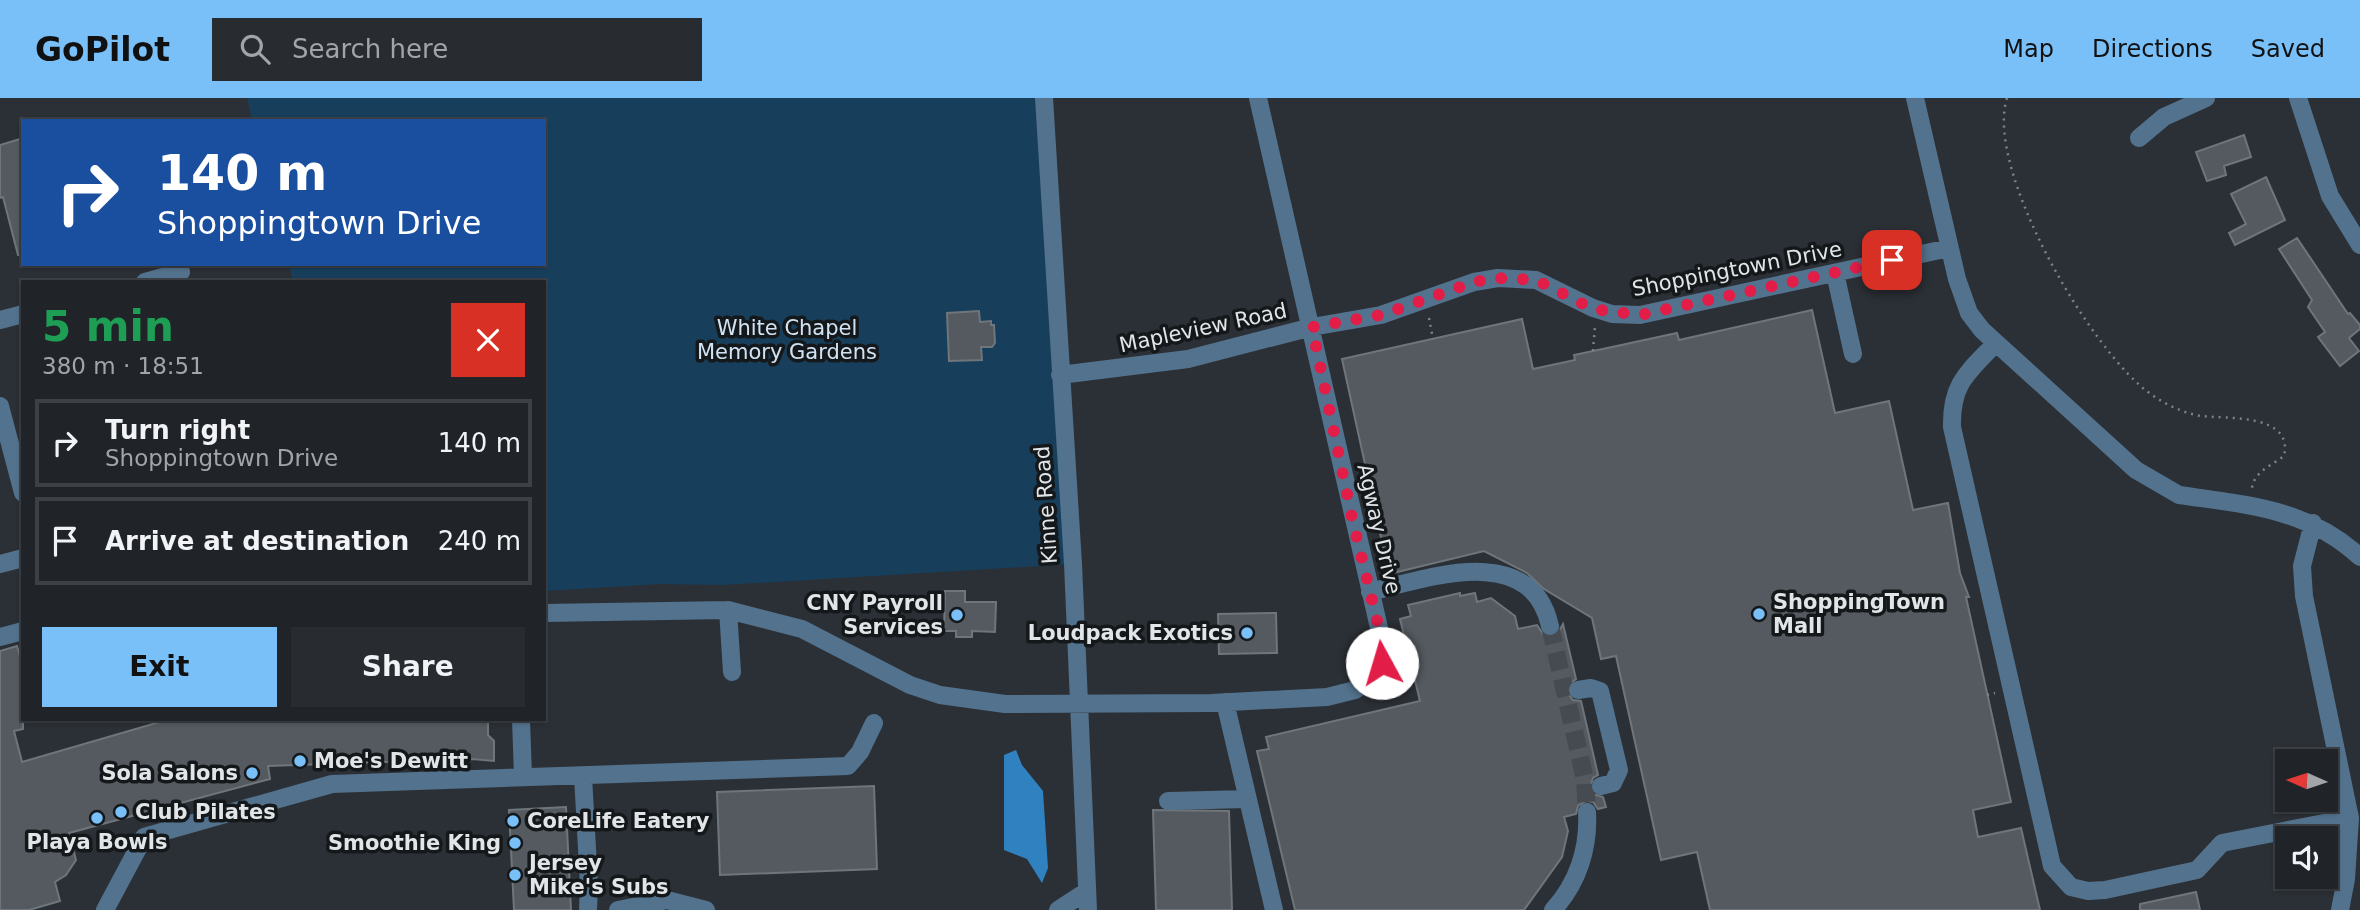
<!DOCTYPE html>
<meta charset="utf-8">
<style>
body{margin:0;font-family:"DejaVu Sans",sans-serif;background:#282c30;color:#f1f3f6;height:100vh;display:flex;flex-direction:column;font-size:26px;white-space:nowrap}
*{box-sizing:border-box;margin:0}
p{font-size:23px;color:#a2a4a8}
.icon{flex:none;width:38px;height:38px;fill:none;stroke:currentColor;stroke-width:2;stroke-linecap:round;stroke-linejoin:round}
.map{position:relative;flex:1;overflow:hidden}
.sheet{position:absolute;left:21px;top:182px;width:525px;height:441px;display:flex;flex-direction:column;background:#202428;border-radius:0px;box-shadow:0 2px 5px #0004,0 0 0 2px #3d4145}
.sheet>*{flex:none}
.banner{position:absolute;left:21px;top:21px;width:525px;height:147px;border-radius:0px;box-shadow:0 2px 5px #0004,0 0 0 2px #3d4145;background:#1a4fa0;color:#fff;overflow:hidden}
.needle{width:46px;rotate:273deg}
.controls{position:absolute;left:2275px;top:651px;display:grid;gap:14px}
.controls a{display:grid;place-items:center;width:63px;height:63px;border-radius:0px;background:#202428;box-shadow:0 2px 5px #0004,0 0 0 2px #3d4145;font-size:35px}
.pin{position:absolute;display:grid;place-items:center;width:60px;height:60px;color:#fff;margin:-30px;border-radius:14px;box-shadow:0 4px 10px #0006}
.me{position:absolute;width:77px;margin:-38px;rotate:354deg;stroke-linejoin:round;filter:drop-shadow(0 0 5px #0008)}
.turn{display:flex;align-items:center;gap:24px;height:147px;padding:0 21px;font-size:32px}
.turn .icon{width:91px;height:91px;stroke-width:2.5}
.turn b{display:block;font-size:49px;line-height:60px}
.round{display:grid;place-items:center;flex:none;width:74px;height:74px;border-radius:0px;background:#282c30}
.head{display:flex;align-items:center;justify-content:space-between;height:119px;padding:0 21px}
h1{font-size:42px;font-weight:700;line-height:52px;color:#1e9e55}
.primary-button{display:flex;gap:14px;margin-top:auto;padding:14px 21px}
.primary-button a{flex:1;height:80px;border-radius:0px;background:#79bff8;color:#111;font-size:28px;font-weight:700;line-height:80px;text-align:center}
.primary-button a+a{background:#282c30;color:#f1f3f6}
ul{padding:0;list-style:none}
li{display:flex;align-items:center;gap:21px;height:88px;margin:0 14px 10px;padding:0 7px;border:4px solid #3d4145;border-radius:0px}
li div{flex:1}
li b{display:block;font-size:26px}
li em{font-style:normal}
header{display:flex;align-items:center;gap:42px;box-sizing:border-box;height:98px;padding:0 35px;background:#79bff8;color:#111}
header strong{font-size:33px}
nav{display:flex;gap:38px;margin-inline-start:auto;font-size:24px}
.search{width:490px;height:63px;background:#282c30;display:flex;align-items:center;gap:18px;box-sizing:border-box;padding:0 24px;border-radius:0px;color:#a2a4a8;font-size:26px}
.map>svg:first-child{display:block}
.green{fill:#173f5c}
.water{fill:#2f82bf}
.building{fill:#545a60;stroke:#6e757b;stroke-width:2}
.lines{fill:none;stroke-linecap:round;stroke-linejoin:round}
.minor-tunnel{stroke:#464b51;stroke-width:18;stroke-dasharray:18 9;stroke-linecap:butt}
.path{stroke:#7f8388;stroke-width:2.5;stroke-dasharray:2 5;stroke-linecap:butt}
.minor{stroke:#53728d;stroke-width:18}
.route{stroke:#e11d48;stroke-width:12;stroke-dasharray:0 21.6}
.poi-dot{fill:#79bff8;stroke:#15181a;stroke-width:2.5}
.labels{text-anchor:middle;stroke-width:7;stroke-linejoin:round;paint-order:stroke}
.street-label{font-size:21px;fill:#e1e5e8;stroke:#15181a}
.park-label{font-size:21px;fill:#d0e3f4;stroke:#15181a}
.poi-label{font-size:21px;font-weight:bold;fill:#e1e5e8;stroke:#15181a;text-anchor:start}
</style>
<header>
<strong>GoPilot</strong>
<div class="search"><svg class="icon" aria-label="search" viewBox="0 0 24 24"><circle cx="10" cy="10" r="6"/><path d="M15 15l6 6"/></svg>Search here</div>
<nav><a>Map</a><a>Directions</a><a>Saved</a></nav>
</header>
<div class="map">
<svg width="2360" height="812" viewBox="0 0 2360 812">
<rect width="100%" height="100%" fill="#2b3036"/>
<path class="green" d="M247,0H1044L1073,466L723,487L660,486L544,493V184H293L289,166H544V23H252Z"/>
<path class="water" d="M1016,652L1022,667L1043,693L1048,770L1042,785L1027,761L1004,752V657Z"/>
<path class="building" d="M2244,37L2251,59L2224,68L2226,77L2207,83L2196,54Z
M23,40V156L18,157L3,99L0,100V47Z
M2266,79L2285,122L2235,147L2229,135L2246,126L2231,96Z
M2297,140L2348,216L2350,215L2360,227V231L2349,240L2359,253L2340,268L2318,239L2325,234L2308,209L2312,202L2279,151Z
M1812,212L1835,315L1889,303L1913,412L1948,405L1960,475L1969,499H1966L2011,704L1973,712L1978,739L2021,730L2040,812H1710L1697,754L1661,762L1616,558L1601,561L1592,520L1544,491L1527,475L1484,453L1389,476L1342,261L1522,221L1533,271L1575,262L1574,257L1612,249L1677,235L1679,242Z
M979,213L980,224L991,223V227H994L995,245L992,249H981L982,262L949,263L947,215Z
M945,493H965V504H996L995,534L972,533V539H956V533H944Z
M1460,495V498L1475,495L1477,504L1491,500L1515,518L1518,531L1537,527L1543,536L1549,539L1558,535L1563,526L1576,581L1568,587L1567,594L1573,602L1581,603L1598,677L1593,680L1590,690L1593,696L1603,699L1606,709L1598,711L1593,704L1586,703L1578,708L1576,716L1564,719L1568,733L1562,759L1524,812H1295L1257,653L1269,651L1266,639L1420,603L1400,521L1411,518L1408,507Z
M1276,515L1277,555L1219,556L1218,516Z
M17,548L23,569V631L14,633L22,664L170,621H488V637L494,643V663L472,661L268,668L270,681L69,735L76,762L66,777L55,784L60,803L29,812H0V553Z
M874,688L877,771L720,777L717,694Z
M566,709L571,812H514L509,712Z
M1153,712L1229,713L1232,812H1156Z
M2196,794L2200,812H2140V806Z"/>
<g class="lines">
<path class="minor-tunnel" d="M1550,528L1585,681L1587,714"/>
<path class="path" d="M2007,0C1984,72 2093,257 2152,297C2167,307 2183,315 2201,318C2226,321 2294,315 2284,358C2272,367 2254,374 2252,390
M1429,220L1433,241
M1593,253L1595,228
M1987,597L1995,595"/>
<path class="minor" d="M1044,0L1073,466L1088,812
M1915,0L1957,181L1969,215L1982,232L2136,372L2179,397C2247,407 2307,410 2360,459
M2298,0L2330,98L2360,147
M2139,40L2164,19L2206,0
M1835,175L1853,256
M145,184L181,174
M0,222L23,216
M1995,246C1967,275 1951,286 1952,329L2052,768L2071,789L2088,793L2105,792L2197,772L2222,745L2350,720
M1060,277L1188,261L1312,229L1381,217L1474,184L1498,180L1536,182L1593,210L1612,216L1640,217L1949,150
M0,308L23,395
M2313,425L2302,468L2304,498L2350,720L2346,781L2340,812
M0,466L23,460
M1370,494C1428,480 1531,443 1550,528
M728,512L732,574
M544,515L728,512L802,531L910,587L940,597L1005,606L1211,605L1327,599L1355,592L1374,579L1382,565V543L1258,0
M0,539L23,533
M1578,592L1591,590L1600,593L1619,672L1613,685L1601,688
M1225,604L1274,812
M521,621L523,679
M583,678L589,787L588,812
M1168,703L1248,701
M105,812L144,739L332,686L848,668L860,654L874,625
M618,812L667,802L706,812
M1058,812L1087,793
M1553,812C1578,785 1589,750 1587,714"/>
</g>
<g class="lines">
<path class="route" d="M1382,565V543L1352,420L1312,229L1381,217L1474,184L1498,180L1536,182L1593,211L1640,217L1892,162"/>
</g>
<g class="poi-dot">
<circle cx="1759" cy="516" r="7"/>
<circle cx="957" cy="517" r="7"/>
<circle cx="1247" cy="535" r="7"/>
<circle cx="300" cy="663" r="7"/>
<circle cx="252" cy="675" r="7"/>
<circle cx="121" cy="714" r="7"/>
<circle cx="97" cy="720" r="7"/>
<circle cx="513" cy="723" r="7"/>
<circle cx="515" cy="745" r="7"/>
<circle cx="515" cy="777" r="7"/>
</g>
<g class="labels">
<g class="street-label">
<text transform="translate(1737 171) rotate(-11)" y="7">Shoppingtown Drive</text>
<text transform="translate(1203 230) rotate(-12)" y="7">Mapleview Road</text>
<text transform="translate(1046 407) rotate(-94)" y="7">Kinne Road</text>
<text transform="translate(1379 431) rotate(77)" y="7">Agway Drive</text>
</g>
<g class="park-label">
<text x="787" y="237">White Chapel<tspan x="787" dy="24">Memory Gardens</tspan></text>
</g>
<g class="poi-label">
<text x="1773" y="511">ShoppingTown<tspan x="1773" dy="24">Mall</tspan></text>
<text x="943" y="512" text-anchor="end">CNY Payroll<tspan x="943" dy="24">Services</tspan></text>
<text x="1233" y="542" text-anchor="end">Loudpack Exotics</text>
<text x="314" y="670">Moe's Dewitt</text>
<text x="238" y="682" text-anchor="end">Sola Salons</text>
<text x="135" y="721">Club Pilates</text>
<text x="527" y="730">CoreLife Eatery</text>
<text x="97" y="751" text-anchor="middle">Playa Bowls</text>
<text x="501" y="752" text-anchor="end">Smoothie King</text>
<text x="529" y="772">Jersey<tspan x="529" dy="24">Mike's Subs</tspan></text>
</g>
</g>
</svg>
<div class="controls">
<a><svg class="needle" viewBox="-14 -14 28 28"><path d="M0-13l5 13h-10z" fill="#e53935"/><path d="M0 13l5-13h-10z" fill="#a2a4a8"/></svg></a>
<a><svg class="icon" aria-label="sound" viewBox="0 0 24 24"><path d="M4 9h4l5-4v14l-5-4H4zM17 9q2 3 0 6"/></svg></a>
</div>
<div class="pin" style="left:1892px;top:162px;background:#d93025"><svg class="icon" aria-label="arrive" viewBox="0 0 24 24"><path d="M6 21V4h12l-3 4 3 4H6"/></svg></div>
<svg class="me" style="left:1382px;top:565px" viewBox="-20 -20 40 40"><circle r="19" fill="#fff"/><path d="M0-13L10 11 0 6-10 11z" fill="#e11d48"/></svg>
<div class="banner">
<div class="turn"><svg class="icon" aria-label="right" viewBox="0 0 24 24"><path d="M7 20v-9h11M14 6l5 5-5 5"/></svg><div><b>140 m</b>Shoppingtown Drive</div></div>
</div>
<section class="sheet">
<div class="head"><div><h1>5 min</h1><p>380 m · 18:51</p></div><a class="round" style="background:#d93025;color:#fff"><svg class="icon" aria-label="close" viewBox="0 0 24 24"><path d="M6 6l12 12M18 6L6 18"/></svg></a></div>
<ul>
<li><svg class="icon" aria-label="right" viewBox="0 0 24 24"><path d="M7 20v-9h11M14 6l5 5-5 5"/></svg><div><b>Turn right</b><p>Shoppingtown Drive</p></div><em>140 m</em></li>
<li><svg class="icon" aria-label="arrive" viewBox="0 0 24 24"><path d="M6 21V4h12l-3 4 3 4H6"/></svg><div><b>Arrive at destination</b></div><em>240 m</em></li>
</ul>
<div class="primary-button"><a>Exit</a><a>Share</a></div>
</section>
</div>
